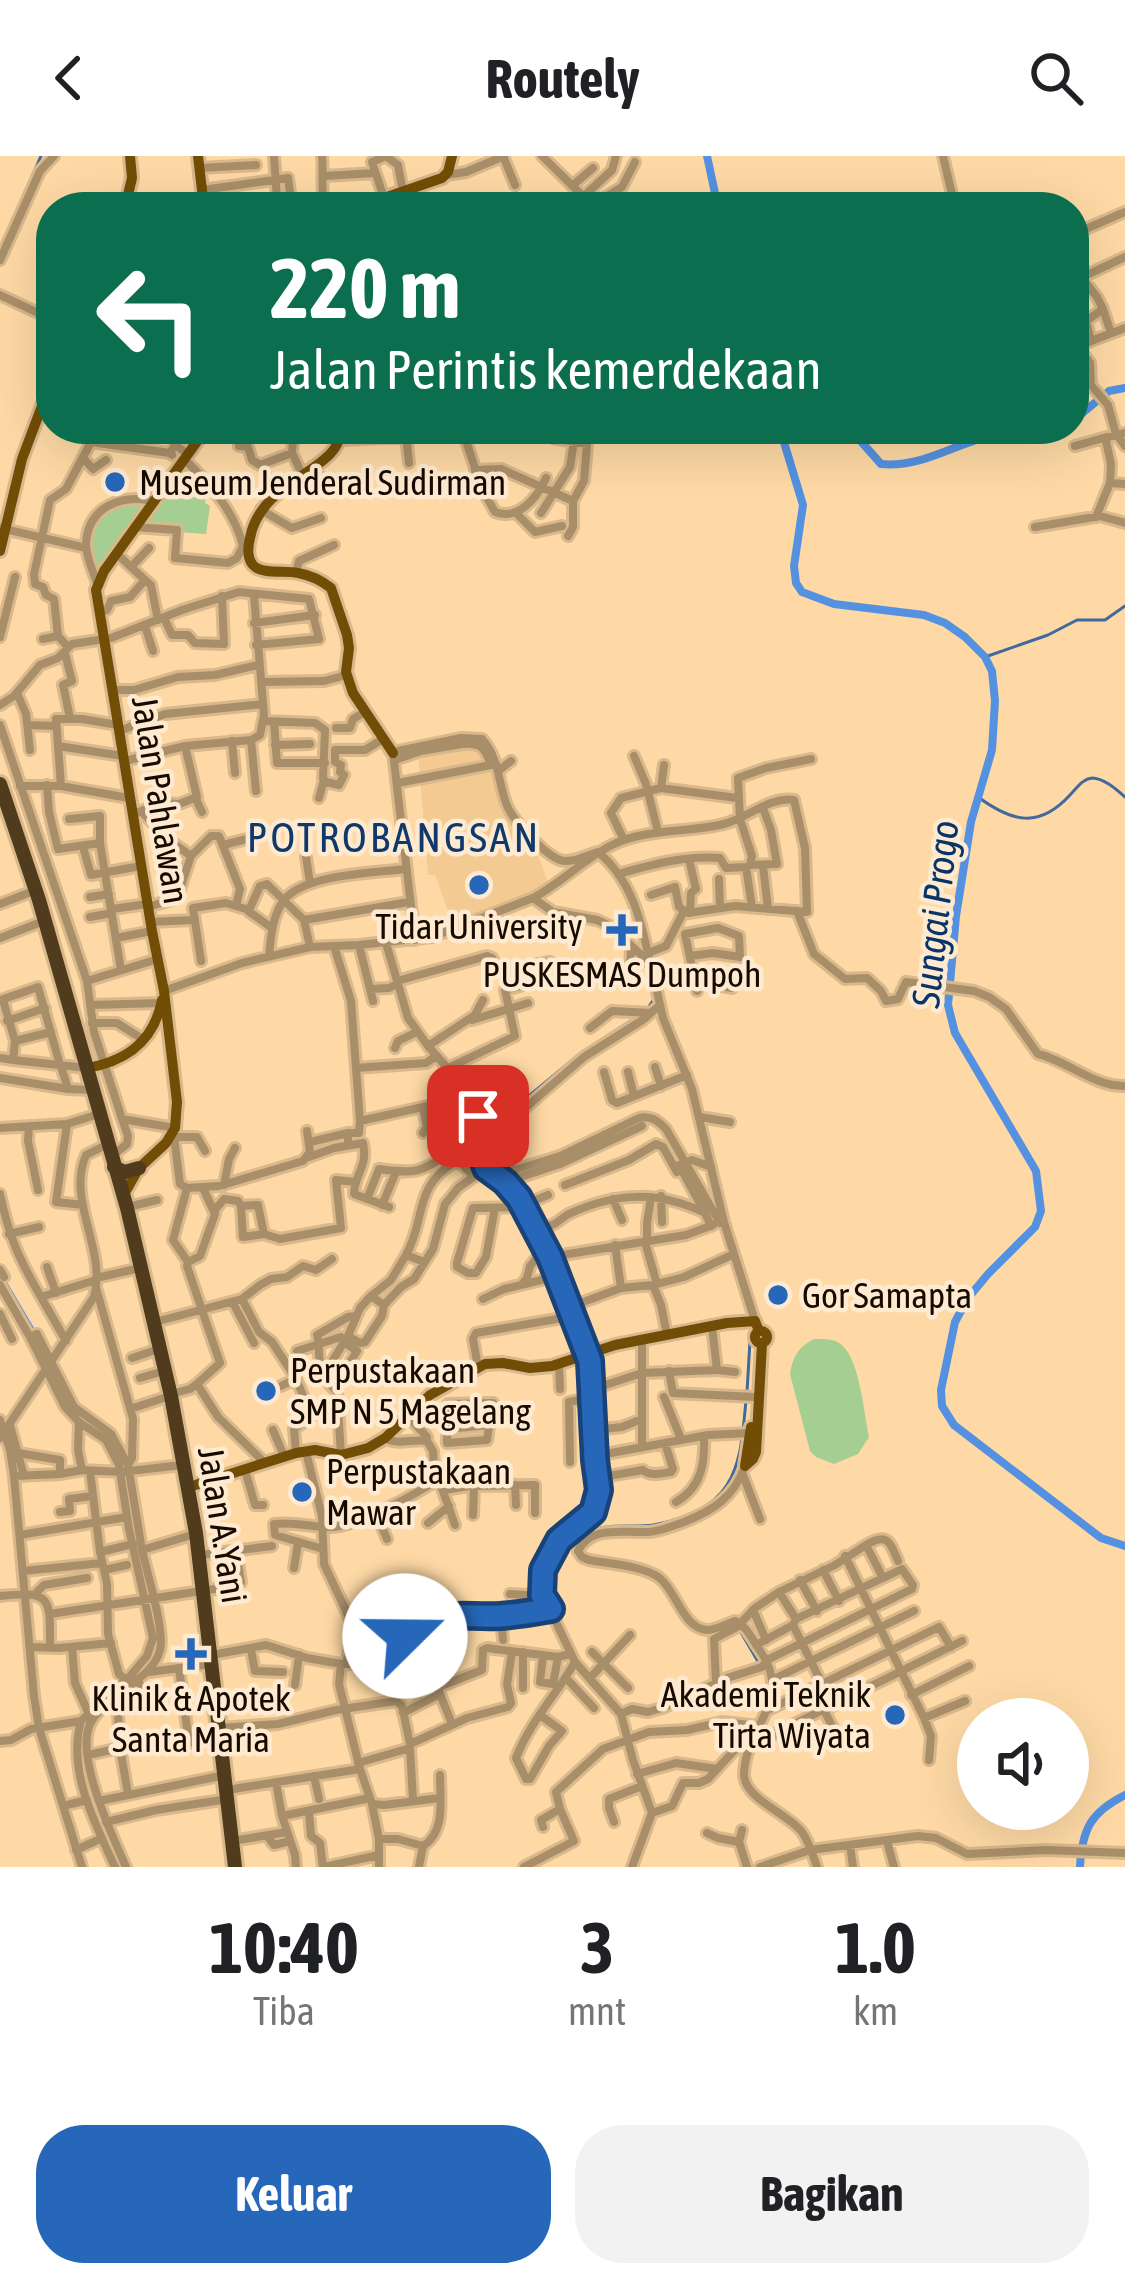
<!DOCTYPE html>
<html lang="id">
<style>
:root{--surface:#fff;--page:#f2f2f2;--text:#202124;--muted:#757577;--accent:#2767b9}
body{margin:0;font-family:"Asap Condensed",sans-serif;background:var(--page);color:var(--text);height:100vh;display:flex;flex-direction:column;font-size:45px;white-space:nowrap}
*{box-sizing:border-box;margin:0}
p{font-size:39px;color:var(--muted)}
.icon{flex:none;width:66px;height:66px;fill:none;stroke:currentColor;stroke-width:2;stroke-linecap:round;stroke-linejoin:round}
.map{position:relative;height:1711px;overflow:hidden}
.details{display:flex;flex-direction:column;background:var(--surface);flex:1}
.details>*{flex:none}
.guide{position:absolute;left:36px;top:36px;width:1053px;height:252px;border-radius:48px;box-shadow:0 12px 48px #0002;background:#0b6e4f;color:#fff;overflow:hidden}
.fabs{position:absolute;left:957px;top:1542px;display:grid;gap:24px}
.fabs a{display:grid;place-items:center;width:132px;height:132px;border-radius:50%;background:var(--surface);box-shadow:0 12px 48px #0002;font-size:60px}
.pin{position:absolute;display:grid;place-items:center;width:102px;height:102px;color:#fff;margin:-51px;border-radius:24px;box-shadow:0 6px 18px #0006}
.me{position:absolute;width:132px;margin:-66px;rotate:68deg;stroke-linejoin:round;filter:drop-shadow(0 0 9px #0008)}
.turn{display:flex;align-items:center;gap:42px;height:252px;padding:0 36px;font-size:54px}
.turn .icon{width:156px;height:156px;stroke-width:2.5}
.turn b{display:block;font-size:84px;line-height:102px}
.eta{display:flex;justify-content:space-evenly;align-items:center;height:204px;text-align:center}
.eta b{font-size:72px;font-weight:700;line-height:84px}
.action{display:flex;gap:24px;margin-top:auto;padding:24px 36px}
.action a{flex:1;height:138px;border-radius:48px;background:var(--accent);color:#fff;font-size:48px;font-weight:700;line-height:138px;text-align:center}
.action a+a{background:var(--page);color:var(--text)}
header{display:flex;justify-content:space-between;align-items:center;height:156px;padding:0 36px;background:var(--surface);font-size:54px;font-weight:700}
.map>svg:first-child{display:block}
</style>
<header><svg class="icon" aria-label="back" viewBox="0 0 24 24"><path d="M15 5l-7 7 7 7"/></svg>Routely<svg class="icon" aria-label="search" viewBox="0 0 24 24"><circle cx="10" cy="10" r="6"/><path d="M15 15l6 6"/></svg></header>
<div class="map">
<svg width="1125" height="1711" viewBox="0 0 1125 1711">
<rect width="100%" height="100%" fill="#fed9a5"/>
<path fill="#f2ca92" d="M481,586L487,590L509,660L518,675L534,689L550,731L454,771L435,719H428L418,596Z"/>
<path fill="#a5ce92" d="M186,307L207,330L205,347L210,350L206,378L137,373Z
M139,345L147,349L100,412C79,390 93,368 111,349Z
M814,1183C824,1183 834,1182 842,1189C860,1205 864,1258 869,1281L858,1298L834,1308L816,1301L810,1295L790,1218C793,1201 798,1191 814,1183Z"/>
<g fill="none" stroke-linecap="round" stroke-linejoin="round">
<path stroke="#42699d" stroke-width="3" d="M387,34L418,25
M0,93L41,0
M271,337L296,316
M253,360L257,350L264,343
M985,501L1048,479L1077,464H1105L1125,450
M978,641C1012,666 1039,673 1070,639C1077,632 1082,623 1092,622C1104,622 1117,634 1125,641
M507,952L518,949L581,897L646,855L654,843L653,833
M482,962L485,987
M747,1236L751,1168
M576,1391C588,1362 627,1373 653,1369C680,1364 712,1353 727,1329C742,1306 743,1273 746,1245
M623,1413L643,1418
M739,1473L767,1521
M760,1560L769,1535
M751,1640L767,1653
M780,1662L800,1679L804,1690"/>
<path stroke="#5491e0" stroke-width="8" d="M707,0L718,51
M1074,264L1109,235L1125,232
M780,273L803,349L794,410L796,427L802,436L834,448L924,459L945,467L965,481L985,501L992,515L995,545L992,594L971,666L956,760L948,849L955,877L1036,1015L1041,1055L1035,1071L988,1118L968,1142L955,1166L941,1234L942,1250L954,1269L1101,1382L1125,1390
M850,273L881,308C923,312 955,287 994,279C1016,274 1041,284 1061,273
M0,1122L36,1183
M132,1521L146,1510L157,1493
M1080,1711C1082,1673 1091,1656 1125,1639"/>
<g stroke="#d9b88b" stroke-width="14">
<path id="minor" d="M274,0L277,44
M322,0C324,18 320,34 325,51
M503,0L515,29
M542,0L594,51
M943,0L955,51
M387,1L398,9L403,36
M199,12L256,9
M446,19L466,16L504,0
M324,20L375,17
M572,30L593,12
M202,34L288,22L292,51
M583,41L612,14L616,0
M384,42L372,6L386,0
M181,48L203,47
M592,49L622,31L635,6
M295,51L323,44
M1074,78L1125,56
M0,104L40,15L54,0
M1082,122L1097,141L1103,153L1086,165L1091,185L1125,172
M1074,125L1125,101
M0,139L51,163
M1103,153L1111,177
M1091,185L1078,191L1090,207L1091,229L1108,249L1116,278L1125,290
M94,273L91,286L170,297
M168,273L175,289
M238,273L239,290L248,291L252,304L260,309L292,297L294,273
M462,273L482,333L495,356C518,365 537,342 546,322
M534,273L553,282L587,288L584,325L573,345V371L568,380
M1125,277L1108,281L1106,285L1111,308L1110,327L1125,328
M406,280L409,307
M341,284L426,280L485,273
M1075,290L1107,281
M292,297L302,318
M172,299L170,297L175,289L188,298
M83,302L93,313L106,304
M475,314L501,313L573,345
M298,322H323
M269,323L280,334
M261,354L292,372L321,362
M516,357L535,376L562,370
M541,357L570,311L574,285
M1096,361L1110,327
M135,371L177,374L175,402L228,407L237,402L243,390C235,356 209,327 184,303
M1035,371L1100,360L1125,367
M0,372L86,392
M131,411L149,392
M296,416L299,405L334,389
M145,424L151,429L158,464
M97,427C93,415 86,401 86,388C88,350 122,338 153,345
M99,456L107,454L111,445L130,441L145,424L117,398
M165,464L172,479H188L195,487L224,488L222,440
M254,467L315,459
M145,470L153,495
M0,481L15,421
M43,483L58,480
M68,491L58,480L54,443L46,439L43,431L35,428L34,418L50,344L66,333L91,286
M65,497L72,525L63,529L70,562
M261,526L324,525L347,519
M112,534H134L178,521L215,519L258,509
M17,537L26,558L30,594
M0,549L14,540L40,509L58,502L72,488L111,482L182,454L239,436L309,443L319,483L256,489
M264,565L315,567L325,574L323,622L326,626L339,629L344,619L340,616L341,609L335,606V594H365L383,583
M274,566L277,607H325
M0,569L87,825L94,876L122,963L175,972
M28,569L56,570
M336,572H350L353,563L365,556
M119,575L165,558L263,548
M251,584L256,635
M461,584L462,588C481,586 485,592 491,609
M232,585L235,617
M275,589L310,588
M58,590L123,600
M393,596L461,582L482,583C499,602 498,625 506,647C511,663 544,698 560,704C571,708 587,699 598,696C632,724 641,765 650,806
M393,597L415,784
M634,600L646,628L658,676
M395,604L421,595L462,588
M125,605L185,590L251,584L260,579L264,559L254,439
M498,615L511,605
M398,627L496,608
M47,629L49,656L58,693L100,687V660L69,663
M20,630H61L129,642
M61,630L56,563H82L118,569
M661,632L664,609
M195,641L202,656
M319,642L324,624
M141,655L169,684L191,700
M132,659L161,647L179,648L197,641L185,590
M624,684L611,657L621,642L661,632L737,642
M100,687L121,814
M223,689L255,681
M83,691L91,719L141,710
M306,701L310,727
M689,703L696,733L691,737L690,757
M750,709L752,700L740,663L738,622L766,612L811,603
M750,709L777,708L771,674L763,652
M763,710L768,753
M746,711L752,751
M618,718C651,709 685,699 720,702L726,712L746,711
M719,723L720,752
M90,741L109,738
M533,742C561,727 584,703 612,689C647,672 687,677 724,668C748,662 770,640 794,644L805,692L807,756L735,750L688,757L679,751L675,731L651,739
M0,748L36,734
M148,751L177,742L191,700L211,680H219L240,733L236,750L249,754L260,730L267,728L304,764L310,791
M112,753L147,748
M248,755L272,772
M797,755L814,798L845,823L867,822L881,835L886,845L898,843L906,826L974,835L989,841L1006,853L1038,898C1068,905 1094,931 1125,930
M90,761L112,757
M304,764L409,746
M150,766L193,764
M0,782L44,765
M116,782L152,775
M386,787L408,862L428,890L465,932L476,950L477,985L486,1012L514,1035L524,1050L550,1101L589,1198L599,1334C598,1339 597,1348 594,1353C588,1365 576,1371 566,1379C548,1392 539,1418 543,1439L575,1506L621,1558L633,1604L652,1657L632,1711
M359,789L373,845
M334,790L351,845L360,965L432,949L457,921
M648,797L666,790L684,755
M269,800C271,781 272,760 284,744C305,718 374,717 405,713
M690,800L713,797L740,801L739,780L718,772L685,778L697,835
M201,805L193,752L226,747L236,750
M90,824L158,803
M397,825L487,800L492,802L495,809L506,814L550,806
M695,825L732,832
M655,826L693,819
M626,827L630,824L631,791
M371,833L389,832L397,828
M164,835L242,807L310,791L359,789L432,781L533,742L553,756L597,764L610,770L651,808L663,862L692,933L724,1066L755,1165
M1,844L38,831L60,909
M3,844L15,885L13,904L87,912
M91,849L161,847
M472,864L528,847
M7,865L45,852
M92,867H117L144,884
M590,872L612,855L651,857
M15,885L51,876
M428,890L475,859L483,844
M395,892L398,885L417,876
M0,902L13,904
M61,910L68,933
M655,911L661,930
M356,912L426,907L436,900
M448,912L515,880L505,834L520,830L519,811
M604,916L612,944L617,947L687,919
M628,916L634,940
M0,922L68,933L91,934
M423,953L427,971L423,977
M509,958L494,962L485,970L493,1004L515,1014L560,1000L639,962C651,959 658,965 666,973L720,1067
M479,960L501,951L503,956L509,958L524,953L584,901L644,863L660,849
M700,961L730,966
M67,968L56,1046L83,1049
M29,970L28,985L38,1034
M0,972L67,968L99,958
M171,978L174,981L180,1028L187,1032L173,1084L188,1106
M174,981H197L205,995
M310,986L348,977
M348,989V977H359L360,965
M113,999L127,988L128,980L122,963
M309,1001L334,992L363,987C368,1012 355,1016 354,1038L389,1051
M682,1008L692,1004L711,1011
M679,1009L704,1055
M506,1026L560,1008L642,970
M224,1029L229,1003L235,992
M565,1029L629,1004L656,988L663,991L677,1016
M187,1032L219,1030L303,1005L310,996L307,975
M203,1032L215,1058L200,1100L188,1106L187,1110L220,1207L197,1228L218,1261L265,1307
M0,1038C9,1081 19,1103 41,1141L96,1124
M661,1040L662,1066
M367,1043L379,1013C415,1018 421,1017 450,996L482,1006
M613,1043L622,1064
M382,1049L396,1016
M128,1051L157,1044
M495,1052L486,1101L476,1117H468L457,1111V1107L473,1052L519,1051L548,1039
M215,1054L224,1043L238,1045L241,1050L243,1081L264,1078L258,1049L241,1050
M535,1073C542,1071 549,1071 554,1068C560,1065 565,1059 571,1057C618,1036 659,1035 705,1057L711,1070
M9,1078L39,1071
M264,1078L280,1083L341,1072L336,1024L356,1026
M647,1085V1067L651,1041
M645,1086L657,1128
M615,1089L621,1132
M550,1101L686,1079L713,1069
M424,1106L406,1099C426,1064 413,1032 454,1006L462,1008L473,1020
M47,1111L56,1137
M0,1114L4,1121
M96,1122L140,1112
M522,1128L527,1122L530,1110L545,1092
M0,1129L30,1181L65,1251L79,1266L106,1284L119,1309L129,1373L153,1482L147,1500L130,1520
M653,1129L661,1149L667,1179
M97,1135L133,1263L132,1302L128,1309L142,1394L195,1378
M371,1140L391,1124L406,1099
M41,1141L66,1185
M242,1143L259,1176L272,1186L296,1223
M483,1143L504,1133L558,1120
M233,1147L254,1187
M384,1149L371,1140L360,1152L348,1180L360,1187L365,1186L382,1160L384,1149L401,1131L414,1123L433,1093L445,1048L458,1032L486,1012
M570,1151L621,1132L653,1129L684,1121L734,1098
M0,1158L12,1183
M155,1166L242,1143L260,1129L271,1123L287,1121L303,1110L316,1114L332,1103
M30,1181L37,1178L74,1251L111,1278L128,1309
M642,1185V1290
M297,1195L319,1188L317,1179L348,1161L355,1160
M132,1202L159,1193
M559,1209L560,1233
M478,1211L473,1183L476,1177L574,1160
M718,1214L735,1216
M669,1215L673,1237L755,1241
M140,1222L164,1215
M281,1230L296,1223L312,1260L294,1273L296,1297
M593,1233L642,1217L717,1214L712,1170
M171,1238L190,1233L197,1228
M664,1241L681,1283
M423,1247L446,1270
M493,1247L495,1250L490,1263L487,1284L447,1287L448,1248Z
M130,1253L170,1240
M408,1260L427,1281V1285
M0,1264L10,1294L14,1320L34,1540L39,1572L82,1711
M79,1266L78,1294L82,1314L121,1316L182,1309
M10,1269L24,1320
M447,1273L489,1269
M273,1274L284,1300
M594,1274L622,1271L642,1263
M0,1282L94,1141C107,1093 66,1045 86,999L108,988
M385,1282C397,1290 413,1282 427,1285L433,1295L434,1310L455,1369
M306,1296L322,1360L324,1408L354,1472L346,1508
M18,1297L60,1304V1318
M341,1299L337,1235C322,1224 318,1207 319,1188L341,1181L344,1186L357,1195L344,1216L334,1215L330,1209L344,1186
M595,1300L708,1279L750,1277
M570,1306L569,1246L593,1241
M745,1310C734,1341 714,1354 684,1366C672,1370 660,1376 647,1376C623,1377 591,1369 578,1395L582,1401L589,1404C610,1408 636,1409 655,1419C676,1430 681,1472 707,1474C716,1474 727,1468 735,1465C747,1470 751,1482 759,1493C795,1544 747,1567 744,1617C743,1643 788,1657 802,1676C809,1686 813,1700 817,1711
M245,1314L255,1349H263
M90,1315L100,1396L107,1428L108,1478L119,1518L125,1523
M743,1319L760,1363
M14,1320L60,1318L82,1314
M597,1322L643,1314C650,1321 662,1317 671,1316L673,1313L665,1287
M515,1329L516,1349
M444,1334L469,1330L535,1329V1357
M676,1346C702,1331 705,1307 704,1280
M375,1355L387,1383
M60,1356L70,1355L69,1343L93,1340
M473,1359L474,1330
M428,1367L449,1350
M20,1379L127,1361
M866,1389C888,1376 890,1386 898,1405
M323,1393L275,1379L274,1368C296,1365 312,1372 332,1371C358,1370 416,1338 439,1323
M236,1394L241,1426
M100,1396L133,1388
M201,1399L272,1390
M845,1400L924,1562L965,1545
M294,1412L298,1387
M104,1414L127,1409
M823,1414L839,1445
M23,1415L102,1407
M800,1424L817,1455
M779,1436L796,1463L793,1469L833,1550
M35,1438L44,1429L87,1422
M510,1438L526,1439L527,1457
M0,1440C53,1434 50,1443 50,1491
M753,1454L766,1484
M50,1458L228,1431
M501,1460L503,1484
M756,1489L793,1469
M30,1491L59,1492L111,1487
M72,1491L75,1527L88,1556
M251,1494L255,1515L283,1516
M523,1496V1532
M592,1496L628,1532
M212,1499L266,1489L307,1502L341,1508H357L386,1497L421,1467L441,1459L501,1460L551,1453
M543,1500L540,1526L553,1528L558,1501L570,1498
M341,1508L339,1528L360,1613L372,1648L379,1683V1711
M179,1512L189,1587
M149,1516L211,1508
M566,1522L594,1552
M590,1522L630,1479
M774,1523L914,1455
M716,1527L714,1483L737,1471L755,1452L779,1436L835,1409L866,1389L883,1422
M295,1529L299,1499
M439,1531L482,1514L483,1494L487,1492L558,1501
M440,1538L452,1568
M911,1539L969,1510
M117,1541L120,1592L128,1638
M768,1554L939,1471L951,1491
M824,1554L833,1572L848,1589
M403,1557L440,1538L423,1496L416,1495L405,1480
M621,1558L632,1553L648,1556L665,1551L727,1522L762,1511L767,1504L912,1433L913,1429L902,1413L796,1463
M540,1559L562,1575L549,1590L530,1623H526L516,1602C530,1566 556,1539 575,1506
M924,1562L931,1580L929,1604
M81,1565C67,1615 95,1667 115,1711
M219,1572L278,1568L336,1554L396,1545L402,1550L410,1588
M0,1585L11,1584L31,1573L81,1565L130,1520L138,1524L149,1547
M410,1592L413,1644
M88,1599L120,1592L221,1584
M358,1607L410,1592V1588L467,1562L508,1551L511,1547L507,1528L512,1496
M637,1618L676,1607L717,1613
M314,1620L319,1643
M276,1626L282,1660L370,1642
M227,1634L360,1613
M99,1645L225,1619
M372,1648L384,1649L440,1642
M63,1650L87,1644
M309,1656L311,1680L320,1687L323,1711
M652,1657L672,1650L683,1627H699L708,1623L741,1587L752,1589L962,1485
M282,1660L295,1699L296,1711
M106,1666L156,1654L228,1643
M614,1666L609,1652V1643L642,1630
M543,1671L541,1664L560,1653
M742,1674L739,1686L747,1711
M707,1677L718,1682L739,1686
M268,1681L274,1689L290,1685
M379,1683H398L423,1690
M232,1685L287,1676
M887,1685L894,1711
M850,1689L853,1711
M76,1694L102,1682
M126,1711C112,1679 75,1601 90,1568C96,1555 112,1544 123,1535C137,1524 155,1513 160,1494C165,1474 147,1417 142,1394
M324,1711L379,1699
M419,1711L423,1690C446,1676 440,1642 440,1619
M524,1711L574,1685L560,1653L556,1636L603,1593L649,1576L687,1574L722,1566L759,1570
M760,1711L810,1694L918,1680L936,1682L967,1698L1046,1694L1125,1697"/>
</g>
<g stroke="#d9b88b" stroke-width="16">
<path id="major" d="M198,0L204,51
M125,51L132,22L130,0
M376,51L384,42L442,22L448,16L452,0
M340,273C344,314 261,322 250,382C248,390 247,402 253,409C262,419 285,414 298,417C310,419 322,425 331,432L347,479L349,492L346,516L353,537L393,597
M0,395L22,303L51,226
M87,912C127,905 154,885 162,844
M123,1040L139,1012L166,987L175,972L177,946L164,835L152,775L96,434L104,415L206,273
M755 1181a6 6 0 1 1 12 0a6 6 0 1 1-12 0Z
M745,1310L753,1303L756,1296L762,1188
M745,1310L751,1271
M189,1331L296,1297L315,1294L341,1299L368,1292L385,1282L430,1239L485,1208L503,1207L530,1212L552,1210L615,1189L727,1167L755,1165L759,1175"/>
</g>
<g stroke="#d9b88b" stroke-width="20">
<path id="highway" d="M0,628L39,744L127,1052L171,1240L196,1377L235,1711
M114,1011L125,1016L139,1012"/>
</g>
<use href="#minor" stroke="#a98f69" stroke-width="8"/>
<use href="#major" stroke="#724d05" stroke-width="10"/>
<use href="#highway" stroke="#503c1d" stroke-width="14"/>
</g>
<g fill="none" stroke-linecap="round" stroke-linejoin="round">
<g stroke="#194378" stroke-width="30">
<path id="route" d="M405,1480C440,1451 459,1462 500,1460C517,1459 534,1456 551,1453L542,1439L543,1414L559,1384L593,1356L599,1334L595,1304L590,1205L550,1101L519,1042L505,1026L486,1012L477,985L478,960"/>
</g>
<use href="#route" stroke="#2767b9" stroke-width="21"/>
</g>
<g fill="#2767b9" stroke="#fdead0" stroke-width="4.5">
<circle cx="115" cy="326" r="12"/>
<circle cx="479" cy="729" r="12"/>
<path d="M616 756h12v12h12v12h-12v12h-12v-12h-12v-12h12z"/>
<circle cx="778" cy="1139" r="12"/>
<circle cx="266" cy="1235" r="12"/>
<circle cx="302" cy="1336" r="12"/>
<path d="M185 1480h12v12h12v12h-12v12h-12v-12h-12v-12h12z"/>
<circle cx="895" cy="1559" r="12"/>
</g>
<g text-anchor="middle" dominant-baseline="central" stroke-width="9" stroke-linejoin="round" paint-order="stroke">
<g font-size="36" fill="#170b00" stroke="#fdead0" text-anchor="start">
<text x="139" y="326">Museum Jenderal Sudirman</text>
<text x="479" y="770" text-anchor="middle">Tidar University</text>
<text x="622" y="818" text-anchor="middle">PUSKESMAS Dumpoh</text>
<text x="802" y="1139">Gor Samapta</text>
<text x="290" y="1214">Perpustakaan<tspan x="290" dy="41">SMP N 5 Magelang</tspan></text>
<text x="326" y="1315">Perpustakaan<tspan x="326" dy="41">Mawar</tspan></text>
<text x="871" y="1538" text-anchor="end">Akademi Teknik<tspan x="871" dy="41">Tirta Wiyata</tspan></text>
<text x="191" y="1542" text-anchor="middle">Klinik &amp; Apotek<tspan x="191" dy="41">Santa Maria</tspan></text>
</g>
<g font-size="36" fill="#170b00" stroke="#fdead0">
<text transform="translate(161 644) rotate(81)">Jalan Pahlawan</text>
<text transform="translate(223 1369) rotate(81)">Jalan A.Yani</text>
</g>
<g font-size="39" font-style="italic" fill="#0a3467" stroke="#fdead0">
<text transform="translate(935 758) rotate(-84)">Sungai Progo</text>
</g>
<g font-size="42" letter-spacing="3" fill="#0f386b" stroke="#fdead0">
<text x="394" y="681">POTROBANGSAN</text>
</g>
</g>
</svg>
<div class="fabs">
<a><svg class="icon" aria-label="sound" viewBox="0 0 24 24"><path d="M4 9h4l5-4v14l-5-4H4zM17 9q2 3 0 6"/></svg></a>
</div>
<div class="pin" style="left:478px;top:960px;background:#d93025"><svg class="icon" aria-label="arrive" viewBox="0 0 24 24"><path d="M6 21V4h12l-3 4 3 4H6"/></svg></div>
<svg class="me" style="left:405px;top:1480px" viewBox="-20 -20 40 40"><circle r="19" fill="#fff"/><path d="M0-13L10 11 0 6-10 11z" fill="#2767b9"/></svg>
<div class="guide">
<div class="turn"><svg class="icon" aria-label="left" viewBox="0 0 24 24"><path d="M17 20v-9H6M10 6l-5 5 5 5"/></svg><div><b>220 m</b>Jalan Perintis kemerdekaan</div></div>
</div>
</div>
<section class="details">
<div class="eta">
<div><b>10:40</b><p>Tiba</p></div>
<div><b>3</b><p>mnt</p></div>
<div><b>1.0</b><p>km</p></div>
</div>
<div class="action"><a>Keluar</a><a>Bagikan</a></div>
</section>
